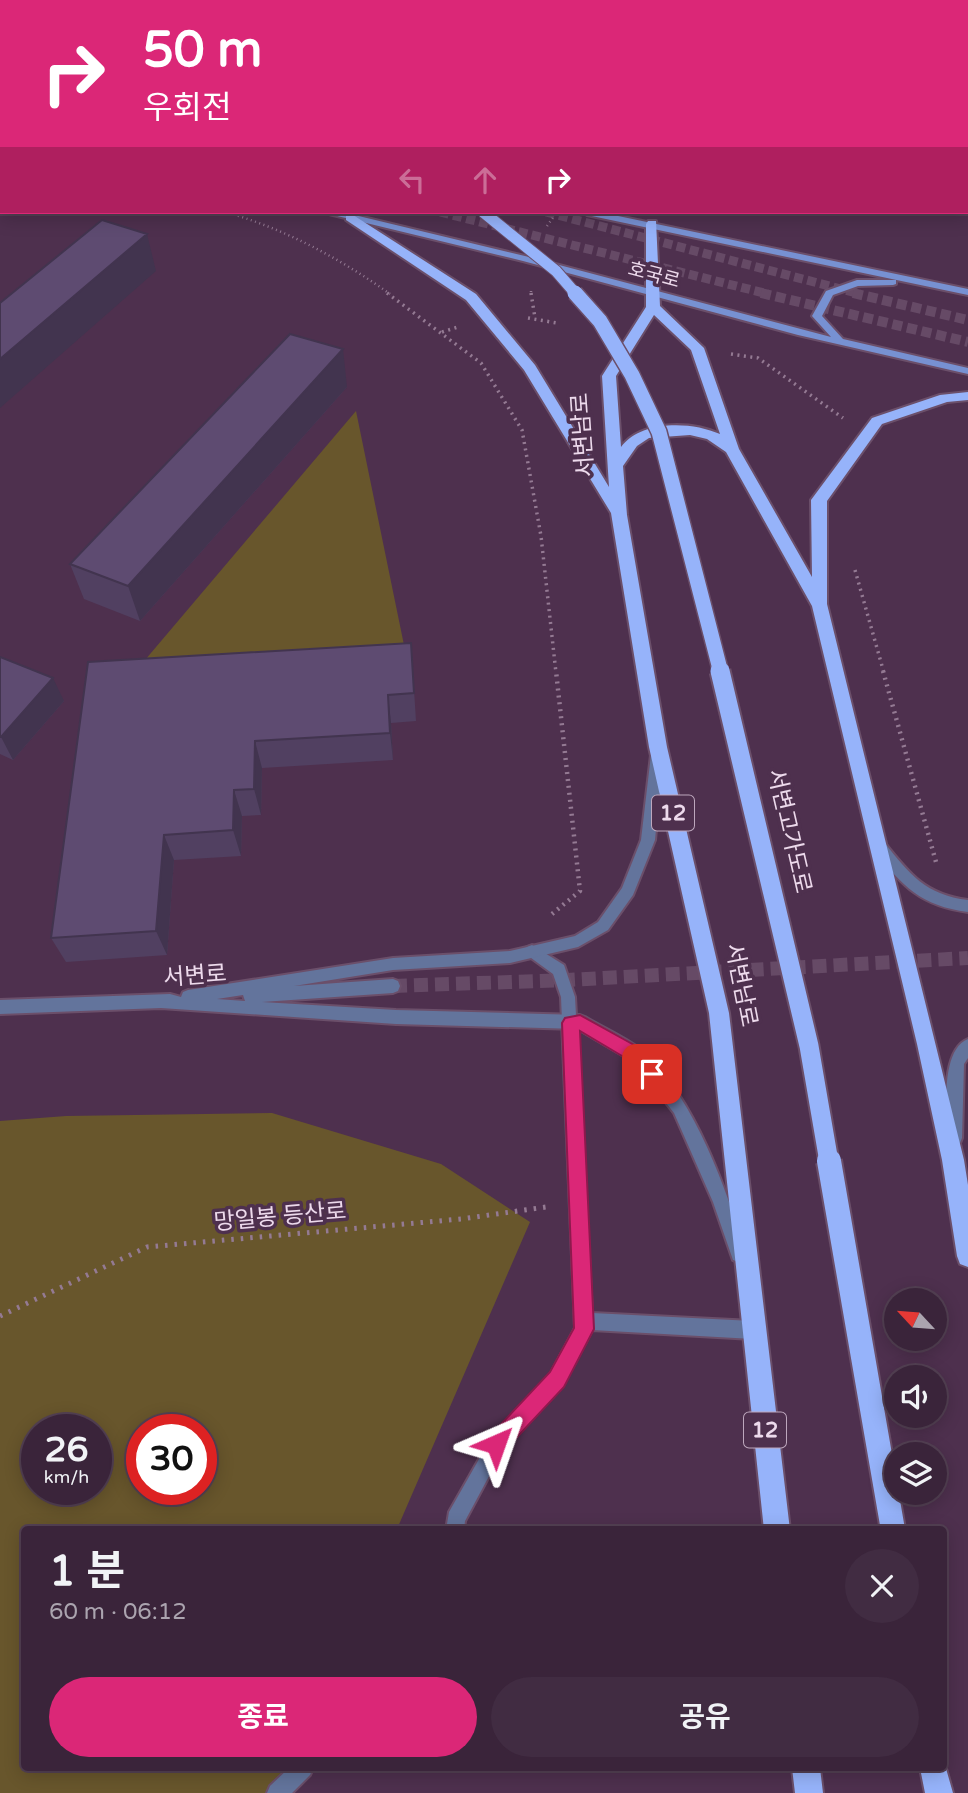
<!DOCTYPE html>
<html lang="ko">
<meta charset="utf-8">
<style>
:root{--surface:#3a243a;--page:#412c42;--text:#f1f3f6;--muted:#aba4af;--line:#544154;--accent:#db2777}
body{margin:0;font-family:"Varela Round","Noto Sans KR",sans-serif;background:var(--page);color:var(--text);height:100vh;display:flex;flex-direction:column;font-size:26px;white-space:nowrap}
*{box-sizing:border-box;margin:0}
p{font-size:23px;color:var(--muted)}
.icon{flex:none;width:38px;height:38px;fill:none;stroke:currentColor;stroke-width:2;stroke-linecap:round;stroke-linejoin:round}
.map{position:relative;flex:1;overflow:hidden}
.details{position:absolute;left:21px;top:1526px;width:926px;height:245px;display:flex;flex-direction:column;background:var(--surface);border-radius:7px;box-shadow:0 4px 18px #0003,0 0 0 2px var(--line)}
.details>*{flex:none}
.guide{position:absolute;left:0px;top:0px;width:970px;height:214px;box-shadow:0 4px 18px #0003,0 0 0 2px var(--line);background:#db2777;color:#fff;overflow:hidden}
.needle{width:46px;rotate:296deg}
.fabs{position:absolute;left:884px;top:1288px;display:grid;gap:14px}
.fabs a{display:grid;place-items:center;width:63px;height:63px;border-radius:50%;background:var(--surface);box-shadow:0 4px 18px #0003,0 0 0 2px var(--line);font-size:35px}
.speed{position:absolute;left:21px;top:1414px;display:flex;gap:14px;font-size:35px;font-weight:700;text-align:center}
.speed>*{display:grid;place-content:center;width:91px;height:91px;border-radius:50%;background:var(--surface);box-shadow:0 4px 18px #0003,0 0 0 2px var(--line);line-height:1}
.speed small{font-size:18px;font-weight:400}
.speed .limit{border:10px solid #d22;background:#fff;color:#111}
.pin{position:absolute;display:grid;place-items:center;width:60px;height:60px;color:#fff;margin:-30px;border-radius:14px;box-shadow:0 4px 10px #0006}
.me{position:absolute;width:77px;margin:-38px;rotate:43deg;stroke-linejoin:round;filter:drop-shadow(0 0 5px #0008)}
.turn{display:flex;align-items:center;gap:24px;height:147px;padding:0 28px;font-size:32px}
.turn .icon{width:91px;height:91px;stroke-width:2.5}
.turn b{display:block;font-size:49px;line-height:60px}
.lanes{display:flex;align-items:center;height:66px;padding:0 28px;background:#0003;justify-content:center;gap:35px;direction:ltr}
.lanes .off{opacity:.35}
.round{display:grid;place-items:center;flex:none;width:74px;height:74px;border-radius:37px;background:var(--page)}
.overview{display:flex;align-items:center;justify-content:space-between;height:119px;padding:0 28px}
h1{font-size:42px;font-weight:700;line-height:52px}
.cta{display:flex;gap:14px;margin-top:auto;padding:14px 28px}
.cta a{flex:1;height:80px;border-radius:42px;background:var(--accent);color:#fff;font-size:28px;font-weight:700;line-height:80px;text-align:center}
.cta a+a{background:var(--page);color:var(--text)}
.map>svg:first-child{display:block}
</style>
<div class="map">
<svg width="968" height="1793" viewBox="0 0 968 1793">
<rect width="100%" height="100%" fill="#4e304e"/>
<path fill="#68562c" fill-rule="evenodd" d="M356,411L404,645L145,660Z
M272,1113L441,1164L530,1222L397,1529L24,1530V1768H286L274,1793H0V1121L66,1116ZM37,1430H96V1489H37ZM142,1430H201V1489H142Z"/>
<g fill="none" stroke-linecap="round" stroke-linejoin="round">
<path fill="#34663a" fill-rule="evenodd" d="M277,0H329L331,2H279Z"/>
<path stroke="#664a66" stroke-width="14" stroke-dasharray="14 7" stroke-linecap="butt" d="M393,986L567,980L968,958"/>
<path stroke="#664a66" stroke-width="9" stroke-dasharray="9 4.5" stroke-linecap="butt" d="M440,212L768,294
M546,212L860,294"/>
<path stroke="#664a66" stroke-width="10" stroke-dasharray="10 5" stroke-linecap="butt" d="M761,293L968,342
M853,293L968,320"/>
<g stroke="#6b4f6a" stroke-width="4">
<path id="minor" d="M941,0L958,2H943Z
M879,840L884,842C909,874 926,895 968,900V912C921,906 902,886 874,850L872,846L874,842Z
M532,945L564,965L575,997L592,1313L753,1321L759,1324L762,1330L759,1336L753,1339L592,1330L563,1385L503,1450L465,1521L464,1530H446L449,1512L491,1438L551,1373L575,1328L561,997L553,974L527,955L525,951L527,947Z
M968,1039V1058L964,1064L962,1138L960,1143L954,1146L948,1143L946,1138C947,1112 940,1050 968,1039Z
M289,1768H313L310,1775L292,1793H267L270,1786Z"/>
</g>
<g stroke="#6b4f6a" stroke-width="4">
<path id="tertiary" d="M657,750L663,755L655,840L633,895L608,930L578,947L510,963L393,970L294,986L393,979L398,981L400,986L398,991L393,993L262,1002L396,1010L580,1015L585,1017C603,1028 631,1040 645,1053C697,1103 725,1188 747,1254L745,1260L739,1262L733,1260L713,1202L674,1113L634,1062L578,1029L396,1024L161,1008L0,1014V1000L170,994L181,997L183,992L188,990L393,958L510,951L575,936L598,922L622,888L641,840L651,755ZM243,995L245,1001L217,999Z"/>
</g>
<g stroke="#6b4f6a" stroke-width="4">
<path id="secondary" d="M782,0H790L781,2Z
M0,32H2V37H0Z
M0,66H2V71H0Z
M0,95H2V99H0Z
M0,118H2V123H0Z
M328,212H342L529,257L831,337L812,316L826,291L857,280H896V284L893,285L858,286L833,295L822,316L843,339L968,368V374L798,335L523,261L329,214Z
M583,212H599L968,289V295L587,215Z"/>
</g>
<g stroke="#6b4f6a" stroke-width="4">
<path id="trunk" d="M0,49H2V56H0Z
M350,213L476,294L535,365L609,487L602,376L646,307V224L648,221H656L660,306L704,348L739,449L812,577L811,500L872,418L940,395L968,392V400L947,402L882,424L827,501V604L964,1160L968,1185V1267L960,1264L957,1256L942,1160L917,1044L812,606L726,452L707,439L690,435L649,438L637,446L623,466L627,515L667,747L729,1013L790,1530H764L709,1013L649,747L611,513L524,370L466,300L346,220V214ZM654,315L691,350L720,434C691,421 641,420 621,447L616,376Z
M943,1758L953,1793H925L920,1768H943Z
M792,1768H820L823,1793H795Z"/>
</g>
<path stroke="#947a93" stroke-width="2.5" stroke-dasharray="1 3.5" stroke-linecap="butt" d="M225,212C283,228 341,259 390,294
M547,226L557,212
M531,291V294"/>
<path stroke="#947a93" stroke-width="3.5" stroke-dasharray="2 4.5" stroke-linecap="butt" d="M387,293L481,363L522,430L541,536L556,673
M531,293L535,318
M528,318L557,323
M442,332L458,327
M731,354L758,358L843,418
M855,570L884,673"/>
<path stroke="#947a93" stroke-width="4.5" stroke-dasharray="2 5" stroke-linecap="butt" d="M883,671L936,862
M552,914L580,891L556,671"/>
<path stroke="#947a93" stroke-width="5" stroke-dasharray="2.5 7" stroke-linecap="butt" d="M0,1316L147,1247L461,1219L546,1207"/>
<use href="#minor" fill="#63749c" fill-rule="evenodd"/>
<use href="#tertiary" fill="#63749c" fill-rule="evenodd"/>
<use href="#secondary" fill="#7791d2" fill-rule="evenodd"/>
<use href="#trunk" fill="#96b3fa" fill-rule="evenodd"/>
<g stroke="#6b4f6a" stroke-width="13" stroke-linecap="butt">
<path id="trunk-bridge-far3" d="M483,212L556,271L576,294"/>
</g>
<g stroke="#6b4f6a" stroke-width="18" stroke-linecap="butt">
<path id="trunk-bridge-far2" d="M575,293L600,321L632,375L659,432L721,673"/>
</g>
<g stroke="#6b4f6a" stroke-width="23" stroke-linecap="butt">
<path id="trunk-bridge-far1" d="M720,671L809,1046L829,1162"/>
</g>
<g stroke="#6b4f6a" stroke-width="28" stroke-linecap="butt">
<path id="trunk-bridge" d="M829,1161L893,1530"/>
</g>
<use href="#trunk-bridge-far3" stroke="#96b3fa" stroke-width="11"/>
<use href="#trunk-bridge-far2" stroke="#96b3fa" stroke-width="15"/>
<use href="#trunk-bridge-far1" stroke="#96b3fa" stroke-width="19"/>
<use href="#trunk-bridge" stroke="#96b3fa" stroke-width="24"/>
</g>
<path fill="#514061" d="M347,387L140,621L84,599L70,564Z
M411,643L416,721L391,723L393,760L262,768L261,815L242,816L241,856L174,860L167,955L66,962L51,938L88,662Z
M0,657L64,701L13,760L0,754Z"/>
<path fill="#42344f" d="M147,234L156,271L0,408V359Z
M343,349L347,387L140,621L128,586Z
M53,678L64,701L13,760L1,737Z
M388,695L391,723L393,760L390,733Z
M255,741L262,768L261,815L254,789Z
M234,790L242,816L241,856L233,830Z
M164,835L174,860L167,955L156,931Z"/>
<path fill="#5e4b71" stroke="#42344f" stroke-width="2" d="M102,220L147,234L0,359V303Z
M290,334L343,349L128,586L70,564Z
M411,643L414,693L388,695L390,733L255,741L254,789L234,790L233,830L164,835L156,931L51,938L88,662Z
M0,657L53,678L1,737H0Z"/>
<path fill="#db2777" stroke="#8e194d" stroke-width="2" d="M580,1015L645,1051L661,1074L659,1080L652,1082L646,1080L632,1062L580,1031L594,1329L564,1387L504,1451L496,1454L489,1451L486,1444L489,1437L550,1372L574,1328L562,1023L565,1018Z"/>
<g text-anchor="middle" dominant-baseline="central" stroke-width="7" stroke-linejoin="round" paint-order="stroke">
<g font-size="19" fill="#eddaec" stroke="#4e304e">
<text transform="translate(654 275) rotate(15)">호국로</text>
</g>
<g fill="#4e304e" stroke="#bda7bd" stroke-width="2">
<rect x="652" y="795.5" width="42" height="35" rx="5"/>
<rect x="744" y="1412.5" width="42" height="35" rx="5"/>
</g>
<g font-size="21" font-weight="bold" fill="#eddaec">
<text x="673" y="813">12</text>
<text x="765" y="1430">12</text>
</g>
<g font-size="23" fill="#eddaec" stroke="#4e304e">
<text transform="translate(583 435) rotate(-94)">서변남로</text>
<text transform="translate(789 831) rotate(77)">서변고가도로</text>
<text transform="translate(195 976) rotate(-4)">서변로</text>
<text transform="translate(741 985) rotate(79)">서변남로</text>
<text transform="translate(280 1217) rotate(-5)">망일봉 등산로</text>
</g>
</g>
</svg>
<div class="fabs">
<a><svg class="needle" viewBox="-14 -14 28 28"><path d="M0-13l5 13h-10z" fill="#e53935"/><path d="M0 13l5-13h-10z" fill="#aba4af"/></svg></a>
<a><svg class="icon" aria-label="sound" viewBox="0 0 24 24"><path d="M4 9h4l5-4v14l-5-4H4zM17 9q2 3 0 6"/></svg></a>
<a><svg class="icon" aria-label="layers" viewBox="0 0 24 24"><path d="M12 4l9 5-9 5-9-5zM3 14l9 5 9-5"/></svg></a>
</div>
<div class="speed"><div>26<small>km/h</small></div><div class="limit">30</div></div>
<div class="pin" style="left:652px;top:1074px;background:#d93025"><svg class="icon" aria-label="arrive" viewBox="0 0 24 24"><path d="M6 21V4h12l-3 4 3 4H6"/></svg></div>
<svg class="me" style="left:496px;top:1444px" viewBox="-20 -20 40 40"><path d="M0-17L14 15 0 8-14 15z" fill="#db2777" stroke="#fff" stroke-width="4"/></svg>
<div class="guide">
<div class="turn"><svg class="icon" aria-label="right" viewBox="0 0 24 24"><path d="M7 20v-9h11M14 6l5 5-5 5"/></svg><div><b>50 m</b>우회전</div></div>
<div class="lanes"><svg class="icon off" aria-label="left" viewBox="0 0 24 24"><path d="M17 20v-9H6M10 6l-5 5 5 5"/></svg><svg class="icon off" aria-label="ahead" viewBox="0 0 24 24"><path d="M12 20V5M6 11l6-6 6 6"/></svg><svg class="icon" aria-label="right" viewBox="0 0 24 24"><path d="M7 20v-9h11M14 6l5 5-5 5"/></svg></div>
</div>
<section class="details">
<div class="overview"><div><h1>1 분</h1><p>60 m · 06:12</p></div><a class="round"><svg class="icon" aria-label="close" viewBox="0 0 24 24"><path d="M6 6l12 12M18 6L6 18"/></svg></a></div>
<div class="cta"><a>종료</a><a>공유</a></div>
</section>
</div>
